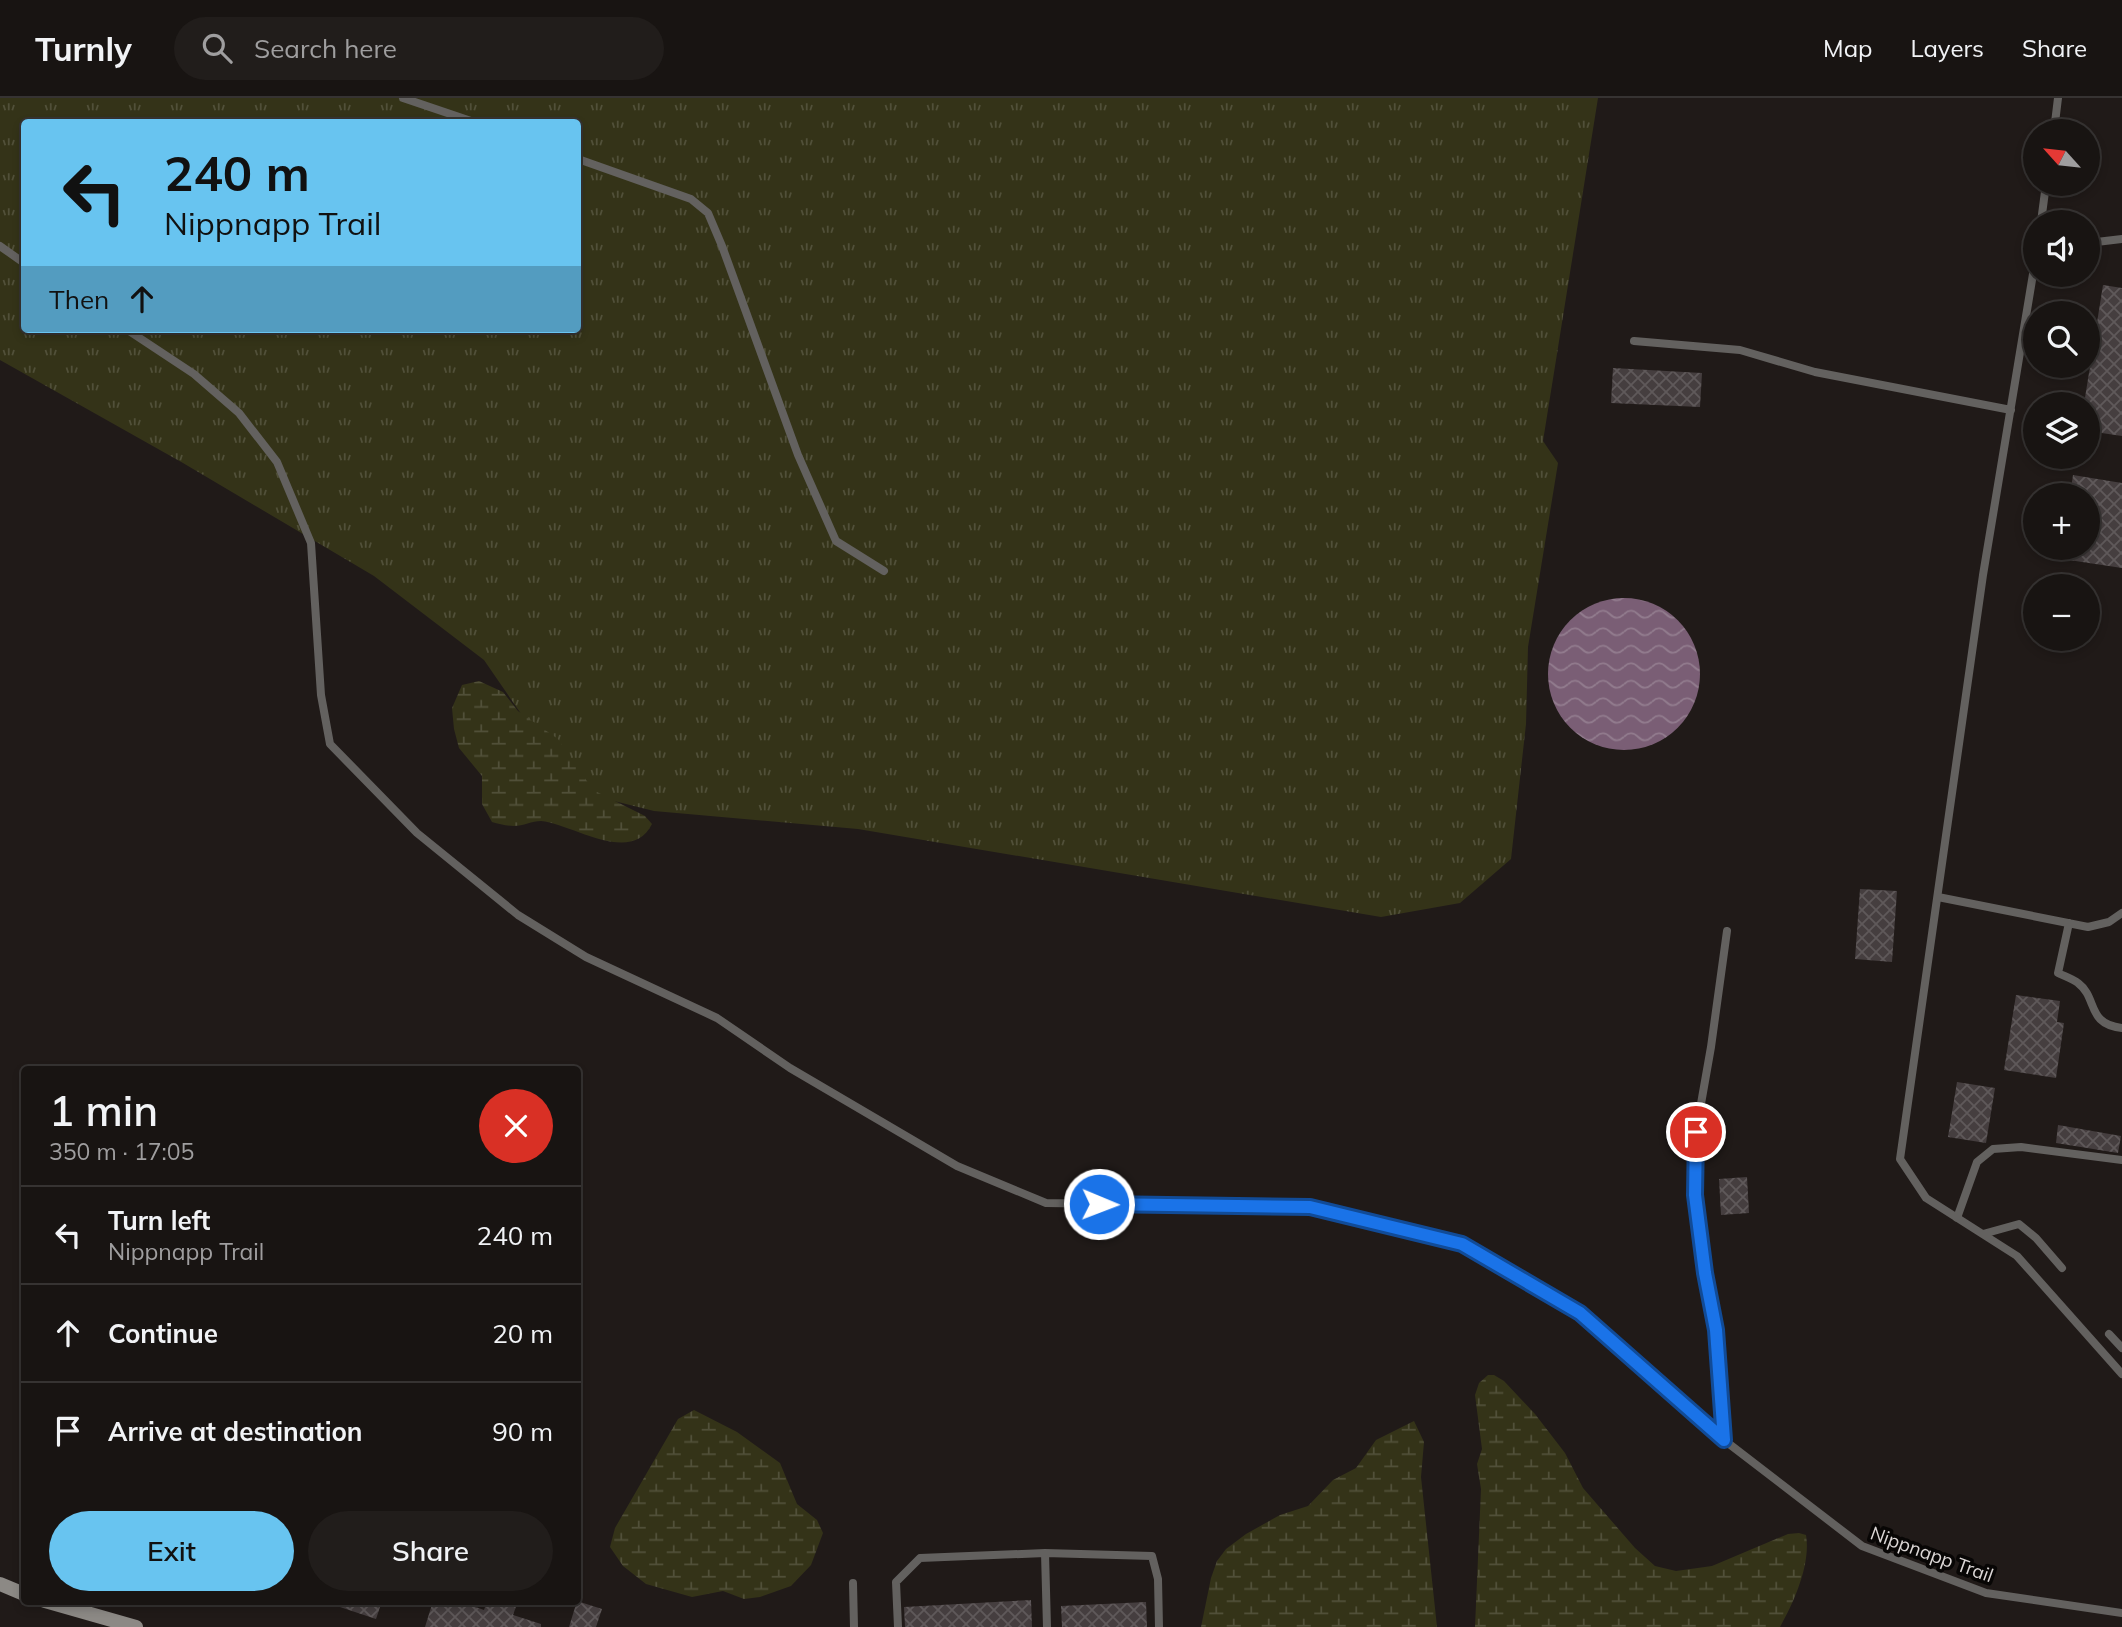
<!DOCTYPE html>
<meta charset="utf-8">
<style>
:root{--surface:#181412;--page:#211d1b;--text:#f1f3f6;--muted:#9f9e9f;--line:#363332;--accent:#68c4f0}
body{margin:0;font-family:Mulish,sans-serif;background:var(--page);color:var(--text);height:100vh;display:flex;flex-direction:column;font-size:26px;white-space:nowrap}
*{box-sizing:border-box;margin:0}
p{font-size:23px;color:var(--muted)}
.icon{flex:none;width:38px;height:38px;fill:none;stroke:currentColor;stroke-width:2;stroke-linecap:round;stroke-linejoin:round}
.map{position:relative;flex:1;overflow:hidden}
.drawer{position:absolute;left:21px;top:968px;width:560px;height:539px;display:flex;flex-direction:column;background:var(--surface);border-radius:7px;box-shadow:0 4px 10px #0003,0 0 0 2px var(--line)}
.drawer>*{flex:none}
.banner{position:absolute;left:21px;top:21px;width:560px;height:214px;border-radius:7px;box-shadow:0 4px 10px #0003,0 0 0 2px var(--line);background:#68c4f0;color:#111;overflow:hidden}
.needle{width:46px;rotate:297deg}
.tools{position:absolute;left:2023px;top:21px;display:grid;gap:14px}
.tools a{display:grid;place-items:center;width:77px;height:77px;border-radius:50%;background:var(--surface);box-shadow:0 4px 10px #0003,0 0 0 2px var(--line);font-size:35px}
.pin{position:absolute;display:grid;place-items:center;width:60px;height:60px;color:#fff;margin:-30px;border:4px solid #fff;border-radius:50%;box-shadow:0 2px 7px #0007}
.me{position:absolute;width:77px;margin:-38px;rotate:91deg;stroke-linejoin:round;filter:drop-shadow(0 0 5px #0008)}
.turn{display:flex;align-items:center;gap:24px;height:147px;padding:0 28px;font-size:32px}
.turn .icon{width:91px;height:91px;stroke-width:2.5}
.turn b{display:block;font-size:49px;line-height:60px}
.then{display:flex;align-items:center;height:66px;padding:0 28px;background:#0003;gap:14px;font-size:26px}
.round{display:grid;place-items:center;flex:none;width:74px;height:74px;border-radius:37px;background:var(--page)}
.overview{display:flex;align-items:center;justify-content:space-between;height:119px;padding:0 28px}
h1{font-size:42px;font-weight:600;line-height:52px}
.cta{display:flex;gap:14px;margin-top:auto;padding:14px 28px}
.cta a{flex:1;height:80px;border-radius:42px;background:var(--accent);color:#111;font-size:28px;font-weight:600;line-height:80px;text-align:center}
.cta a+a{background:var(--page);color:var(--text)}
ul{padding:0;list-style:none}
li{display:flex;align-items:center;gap:21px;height:98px;padding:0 28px;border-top:2px solid var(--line)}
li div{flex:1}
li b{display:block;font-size:26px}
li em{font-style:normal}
header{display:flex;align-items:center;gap:42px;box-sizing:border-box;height:98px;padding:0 35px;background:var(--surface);border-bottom:2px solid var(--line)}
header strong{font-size:33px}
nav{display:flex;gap:38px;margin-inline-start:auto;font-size:24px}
.search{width:490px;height:63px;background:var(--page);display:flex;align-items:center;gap:18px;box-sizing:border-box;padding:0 24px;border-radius:38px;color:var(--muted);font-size:26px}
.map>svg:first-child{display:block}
</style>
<header>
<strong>Turnly</strong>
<div class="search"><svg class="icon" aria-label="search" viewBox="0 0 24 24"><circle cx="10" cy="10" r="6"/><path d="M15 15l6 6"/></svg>Search here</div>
<nav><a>Map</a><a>Layers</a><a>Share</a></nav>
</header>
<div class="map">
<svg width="2122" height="1529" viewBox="0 0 2122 1529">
<defs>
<pattern id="grass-tufts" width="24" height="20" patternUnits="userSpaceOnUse" patternTransform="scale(1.75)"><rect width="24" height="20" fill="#343318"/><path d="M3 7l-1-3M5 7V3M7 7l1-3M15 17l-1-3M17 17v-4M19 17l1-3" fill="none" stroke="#515039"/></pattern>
<pattern id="wetland-marsh" width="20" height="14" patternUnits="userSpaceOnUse" patternTransform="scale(1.75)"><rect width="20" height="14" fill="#343318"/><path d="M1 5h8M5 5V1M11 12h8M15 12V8" fill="none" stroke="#515039"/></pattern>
<pattern id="water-waves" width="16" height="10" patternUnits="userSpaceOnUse" patternTransform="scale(1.75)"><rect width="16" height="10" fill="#7a5e75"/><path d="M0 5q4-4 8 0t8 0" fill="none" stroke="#927c8e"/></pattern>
<pattern id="building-cross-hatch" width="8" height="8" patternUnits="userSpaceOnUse" patternTransform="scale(1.75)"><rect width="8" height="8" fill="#453e3f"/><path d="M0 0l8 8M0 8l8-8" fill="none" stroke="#5f595a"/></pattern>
</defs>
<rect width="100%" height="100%" fill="#201a18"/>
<path fill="url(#grass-tufts)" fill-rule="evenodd" d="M0,0H1598L1543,343L1558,365L1528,549L1526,626L1511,761L1460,805L1381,819L858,731L654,713L586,696L548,655L484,562L374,478L183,365L0,262ZM24,24H578V231H24Z"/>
<path fill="url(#wetland-marsh)" d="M479,583L503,594L518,613L558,641L593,692L645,718L652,726C631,768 573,726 541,723C532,723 523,728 514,728C507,728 499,726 492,724L482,706V678L459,650L454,631L452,610L462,587Z
M1488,1277H1494L1504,1283L1535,1316L1565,1355L1583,1390L1635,1450L1655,1468L1676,1473L1712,1468L1788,1436L1799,1435L1806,1437C1811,1466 1794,1504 1780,1529H1475L1481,1391L1477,1366L1482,1351L1475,1297L1479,1285Z
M694,1312L737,1334L780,1365L797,1406L817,1422L823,1435L811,1467L791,1488L760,1499L744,1501L723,1493L692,1499L646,1486L623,1468L610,1449L615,1430L678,1321Z
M1414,1323L1424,1344L1421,1379L1437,1529H1201L1211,1480L1217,1463L1226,1451L1246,1436L1280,1417L1308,1408L1333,1382L1356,1370L1376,1342Z"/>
<path fill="url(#water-waves)" d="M1548 576a76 76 0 1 1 152 0a76 76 0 1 1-152 0Z"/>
<path fill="url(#building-cross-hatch)" d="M2103,187L2122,190V338L2088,333V306H2084Z
M1613,270L1702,275L1700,309L1611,305Z
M2073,377L2122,385V470L2049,459L2050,450H2088V397H2070Z
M1860,791L1897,793L1892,864L1855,861Z
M2016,897L2060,903L2057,924L2064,925L2056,980L2004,972Z
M1957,984L1995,990L1986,1045L1948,1039Z
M2058,1027L2121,1038L2118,1055L2056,1045Z
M1747,1079L1749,1115L1721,1117L1719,1081Z
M1031,1502L1032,1529H905L904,1509Z
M332,1503H382L376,1521L331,1506Z
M433,1503H459L484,1512L487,1503H518L513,1517L541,1526V1529H425Z
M577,1503L602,1511L596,1529H569Z
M1146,1504L1147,1529H1062L1061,1508Z"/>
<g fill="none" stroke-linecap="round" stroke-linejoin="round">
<path stroke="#63615f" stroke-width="8" d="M403,0L474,24
M2054,33L2058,0
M578,61L691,101L708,115L722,148L798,357L836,443L884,473
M2041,124L2046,86
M2088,145L2122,141
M0,148L24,165
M2035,164L1983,477L1900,1061L1926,1100L2017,1158L2122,1276
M126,231L194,276L239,315L277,364L311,445L321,597L330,646L417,735L518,817L586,859L717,920L790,970L957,1068L1046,1105L1310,1109L1462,1146L1580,1215L1724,1342
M1634,243L1740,252L1815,274L2011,312
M1938,799L2088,829L2109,824L2122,815
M2069,825L2058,875C2064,878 2073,881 2078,885C2098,900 2086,926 2122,930
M1727,833L1711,949L1696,1034L1695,1097L1705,1175L1716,1232L1724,1342L1862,1448L1986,1495L2122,1515
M1957,1120L1977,1064L1993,1051L2021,1049L2122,1062
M1983,1136L2019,1126L2036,1140L2062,1170
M2109,1236L2122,1250
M1045,1455L1047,1529
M853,1485L854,1529
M898,1529L896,1484L920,1460L1045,1455L1152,1458L1158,1481L1159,1529"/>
<path stroke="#8c8985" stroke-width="14" d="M0,1486L24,1496
M45,1503L136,1529"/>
</g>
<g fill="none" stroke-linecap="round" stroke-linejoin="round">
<g stroke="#114b97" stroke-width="18">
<path id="route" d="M1099,1106L1310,1109L1462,1146L1580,1215L1724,1342L1716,1232L1705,1175L1695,1097L1696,1034"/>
</g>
<use href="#route" stroke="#1a73e8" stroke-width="12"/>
</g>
<g text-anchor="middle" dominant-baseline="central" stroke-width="7" stroke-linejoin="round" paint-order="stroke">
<g font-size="19" fill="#dcd7d6" stroke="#080605">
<text transform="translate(1932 1456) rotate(20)">Nippnapp Trail</text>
</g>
</g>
</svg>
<div class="tools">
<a><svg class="needle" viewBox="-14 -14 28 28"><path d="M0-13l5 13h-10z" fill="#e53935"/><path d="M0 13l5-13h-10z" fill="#9f9e9f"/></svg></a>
<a><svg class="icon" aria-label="sound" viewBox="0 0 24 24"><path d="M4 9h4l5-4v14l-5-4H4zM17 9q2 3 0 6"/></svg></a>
<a><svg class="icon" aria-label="search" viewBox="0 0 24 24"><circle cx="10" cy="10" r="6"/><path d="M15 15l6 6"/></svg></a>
<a><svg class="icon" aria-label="layers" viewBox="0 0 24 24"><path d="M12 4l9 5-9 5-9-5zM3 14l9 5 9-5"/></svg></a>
<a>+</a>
<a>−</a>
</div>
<div class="pin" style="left:1696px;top:1034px;background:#d93025"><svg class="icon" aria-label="arrive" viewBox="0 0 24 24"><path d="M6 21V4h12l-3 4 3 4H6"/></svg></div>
<svg class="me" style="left:1099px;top:1106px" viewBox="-20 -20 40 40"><circle r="17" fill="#1a73e8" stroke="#fff" stroke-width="3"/><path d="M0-11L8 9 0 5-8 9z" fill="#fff"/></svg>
<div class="banner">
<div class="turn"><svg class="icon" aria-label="left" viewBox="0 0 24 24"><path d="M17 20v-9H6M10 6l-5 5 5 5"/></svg><div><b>240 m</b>Nippnapp Trail</div></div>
<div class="then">Then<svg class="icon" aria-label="ahead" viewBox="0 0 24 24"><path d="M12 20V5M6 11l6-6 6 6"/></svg></div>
</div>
<section class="drawer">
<div class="overview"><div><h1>1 min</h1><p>350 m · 17:05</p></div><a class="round" style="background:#d93025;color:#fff"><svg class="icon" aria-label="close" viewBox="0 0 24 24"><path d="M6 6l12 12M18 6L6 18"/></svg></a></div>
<ul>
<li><svg class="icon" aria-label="left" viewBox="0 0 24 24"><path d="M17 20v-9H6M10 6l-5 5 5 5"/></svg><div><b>Turn left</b><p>Nippnapp Trail</p></div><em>240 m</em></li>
<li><svg class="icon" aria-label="ahead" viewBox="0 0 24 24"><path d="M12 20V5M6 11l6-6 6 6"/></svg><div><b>Continue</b></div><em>20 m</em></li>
<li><svg class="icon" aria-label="arrive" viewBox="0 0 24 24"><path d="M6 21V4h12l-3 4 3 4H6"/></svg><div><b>Arrive at destination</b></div><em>90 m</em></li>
</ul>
<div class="cta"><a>Exit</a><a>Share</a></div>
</section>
</div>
